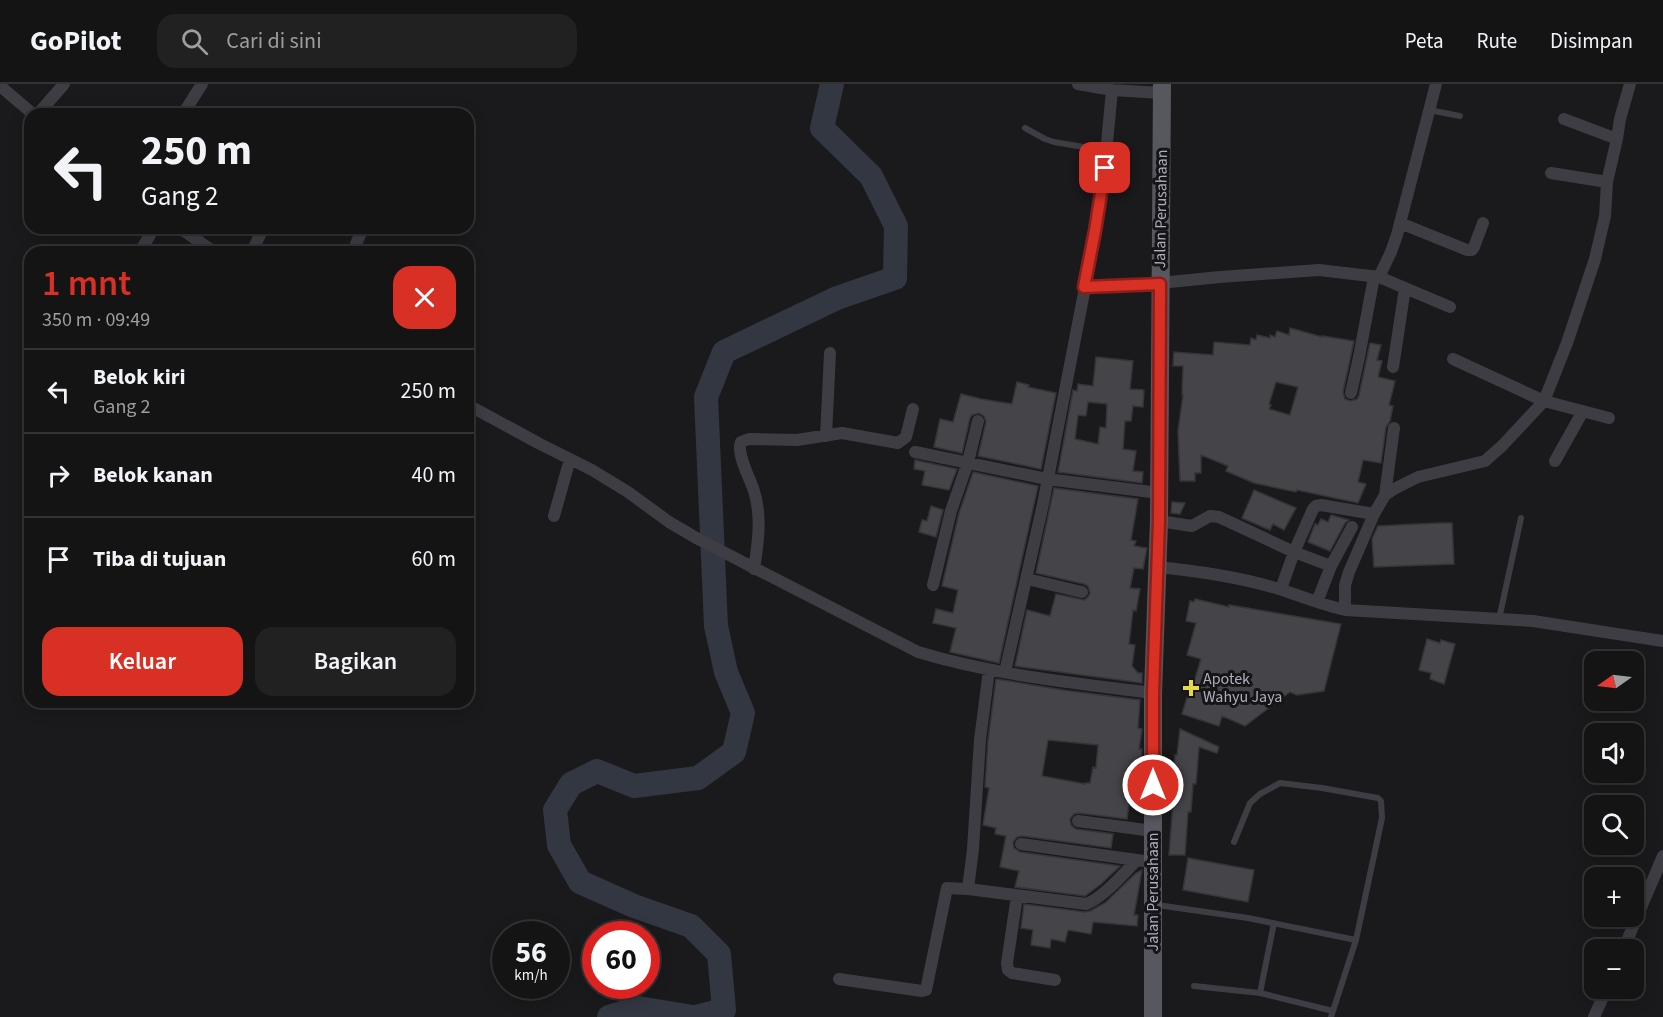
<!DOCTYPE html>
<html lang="id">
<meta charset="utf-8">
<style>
:root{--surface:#141415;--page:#212122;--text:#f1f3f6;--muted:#9d9ea0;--line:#333334;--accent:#d93025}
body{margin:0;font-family:"Source Sans 3",sans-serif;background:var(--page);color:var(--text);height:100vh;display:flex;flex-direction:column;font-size:22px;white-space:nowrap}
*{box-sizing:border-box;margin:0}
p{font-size:20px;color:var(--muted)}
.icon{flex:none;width:33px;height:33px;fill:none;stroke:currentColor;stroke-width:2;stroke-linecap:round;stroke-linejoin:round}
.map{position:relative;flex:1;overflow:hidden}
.details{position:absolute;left:24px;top:162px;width:450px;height:462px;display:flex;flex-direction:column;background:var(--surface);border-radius:18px;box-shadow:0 3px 15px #0003,0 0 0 2px var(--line)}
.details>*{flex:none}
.hud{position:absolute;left:24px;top:24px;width:450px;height:126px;border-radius:18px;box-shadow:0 3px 15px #0003,0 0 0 2px var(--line);background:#141415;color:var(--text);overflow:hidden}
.needle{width:39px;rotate:256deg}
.fabs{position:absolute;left:1584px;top:567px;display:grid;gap:12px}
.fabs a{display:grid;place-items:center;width:60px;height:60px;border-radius:12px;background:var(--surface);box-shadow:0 3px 15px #0003,0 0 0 2px var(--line);font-size:30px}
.speed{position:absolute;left:492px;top:837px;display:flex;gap:12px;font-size:30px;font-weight:700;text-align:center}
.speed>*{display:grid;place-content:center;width:78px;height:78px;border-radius:50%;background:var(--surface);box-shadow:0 3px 15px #0003,0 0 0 2px var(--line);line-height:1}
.speed small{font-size:15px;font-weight:400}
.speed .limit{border:9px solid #d22;background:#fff;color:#111}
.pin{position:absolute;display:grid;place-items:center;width:51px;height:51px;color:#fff;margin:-26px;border-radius:12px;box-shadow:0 3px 9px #0006}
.me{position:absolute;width:66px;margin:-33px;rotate:0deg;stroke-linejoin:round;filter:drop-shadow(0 0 4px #0008)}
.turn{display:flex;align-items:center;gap:21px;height:126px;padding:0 18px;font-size:27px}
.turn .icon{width:78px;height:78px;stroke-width:2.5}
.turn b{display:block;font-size:42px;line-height:51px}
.round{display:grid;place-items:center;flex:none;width:63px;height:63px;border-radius:18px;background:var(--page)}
.summary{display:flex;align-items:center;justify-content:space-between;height:102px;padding:0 18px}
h1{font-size:36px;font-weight:600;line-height:45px;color:var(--accent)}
.action{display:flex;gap:12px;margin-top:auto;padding:12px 18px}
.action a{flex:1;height:69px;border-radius:18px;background:var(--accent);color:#fff;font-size:24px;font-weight:600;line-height:69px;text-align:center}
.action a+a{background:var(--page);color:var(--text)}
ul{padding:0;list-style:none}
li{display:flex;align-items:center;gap:18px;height:84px;padding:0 18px;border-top:2px solid var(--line)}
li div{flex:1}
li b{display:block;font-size:22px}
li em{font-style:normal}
header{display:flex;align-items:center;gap:36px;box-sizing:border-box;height:84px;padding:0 30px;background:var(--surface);border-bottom:2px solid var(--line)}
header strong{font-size:28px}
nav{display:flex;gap:33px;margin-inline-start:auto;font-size:21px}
.search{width:420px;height:54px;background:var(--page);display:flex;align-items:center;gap:15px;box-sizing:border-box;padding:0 21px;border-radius:18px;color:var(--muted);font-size:22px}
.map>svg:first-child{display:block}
</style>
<header>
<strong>GoPilot</strong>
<div class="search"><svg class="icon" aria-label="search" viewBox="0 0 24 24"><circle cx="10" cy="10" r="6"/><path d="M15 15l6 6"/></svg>Cari di sini</div>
<nav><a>Peta</a><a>Rute</a><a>Disimpan</a></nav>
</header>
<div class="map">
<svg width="1663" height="933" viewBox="0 0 1663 933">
<rect width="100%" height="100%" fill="#1a1a1c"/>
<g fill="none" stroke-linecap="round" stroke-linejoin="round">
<path stroke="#323741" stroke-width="24" d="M609,933L638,924L693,933
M696,933L724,926L719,870L691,842L634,822L580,798L559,761L555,726L571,700L597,687L634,702L698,694L734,668L743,629L726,588L716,542L706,313L724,268L837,214L895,194L896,142L871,92L822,44L832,0"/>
</g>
<path fill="#454449" stroke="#353438" stroke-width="1.5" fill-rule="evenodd" d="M1290,244L1322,253V252L1354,257L1343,308L1345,315L1350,317L1357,315L1359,311L1370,259L1381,261L1377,276L1382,277L1378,293L1395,297L1389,321L1393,322L1390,337L1386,343L1381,379L1363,376L1358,398L1366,400L1358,419L1297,406L1296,408L1254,399L1226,387L1228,382L1201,371V389H1195V397H1180L1178,347L1183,311H1182L1183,282H1173L1174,268L1213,271L1214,258L1250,261L1251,254L1256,256L1257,251L1270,254V251L1275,253L1277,247L1289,251ZM1276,298L1298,303L1290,331L1269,325L1271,321L1269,320Z
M1096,273L1133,277L1130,305L1144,306L1143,323L1133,322L1131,337H1125L1123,365L1136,367L1133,387L1143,388L1142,399L1058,388L1073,306L1077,307L1078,300L1093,302ZM1088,318L1107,320L1106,344L1100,343L1098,360L1075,355L1078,331L1086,332Z
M1017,298L1029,301L1028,303L1056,309L1041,385L978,372L986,338L984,332L979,329L972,331L970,334L962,369L934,363L940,335L953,338L961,310L981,315L1012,320Z
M915,376L957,385L949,406L922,401L925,387L914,385Z
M973,388L1038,402L999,579L950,568L956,544L933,539L936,525L953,529L958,506L942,502L959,429Z
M1054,404L1138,415L1131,456L1136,457L1134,462L1147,464L1143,485L1134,484L1130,504L1140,505L1136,527L1133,526L1129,560L1135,561L1132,582L1138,589H1142V599L1015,582L1027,526L1050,532L1056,510L1084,516L1088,513L1090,509L1088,502L1084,500L1036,489Z
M1254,406L1296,424L1284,446L1273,440L1270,446L1242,434Z
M1172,418L1185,419L1180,430L1171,429Z
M931,422L943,426L936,453L919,448L922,436L927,437Z
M1331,431L1349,436L1345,439L1330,467L1308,458L1315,440L1318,441L1321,435L1328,438Z
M1439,439H1452L1454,480L1374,483L1372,455L1378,442Z
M1195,515L1229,523V521L1341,540L1324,607L1297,611L1290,608L1245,642L1222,632L1219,642L1182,630L1189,607L1191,608L1201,575L1187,571L1196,539L1186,537L1190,517L1194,518Z
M1427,555L1440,559L1441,556L1455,560L1444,600L1430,595L1431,589L1419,586Z
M996,595L1063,606L1140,616L1138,644L1142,645L1139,665H1142L1140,690L1138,705H1131L1127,735L1078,729L1074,730L1070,735L1071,741L1076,745L1113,750L1111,764L1022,752L1017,753L1013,758L1014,764L1020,768L1120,782L1101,800L1085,812L1015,803L1019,787L1000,783L1006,752L995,750L996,744L983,741L989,704L985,703L988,657ZM1048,656L1098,661L1096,684L1093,683L1090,699H1085V700L1042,692Z
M1180,645L1219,663L1217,669L1199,663L1196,700H1193L1191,728H1188L1185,771H1169L1173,719H1175L1177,699L1173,698L1175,671H1177Z
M1188,774L1254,786L1248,818L1183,806Z
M1142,786L1134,831H1138L1137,842L1093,838L1091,850L1068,846L1065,858L1051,855L1050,864L1031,861L1033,846L1021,844L1024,820L1085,828L1090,827L1105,819L1136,789Z"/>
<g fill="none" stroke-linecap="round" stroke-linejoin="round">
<path stroke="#3d3d43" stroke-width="6" d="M1429,26L1460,32
M1025,44L1045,55L1054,58L1107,67
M1499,535L1521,434
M1234,758L1250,719L1260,710L1280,699L1322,704L1378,714L1381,717L1382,734L1356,856L1331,933
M1157,821L1248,834L1356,856
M1194,902L1260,909L1333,927
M1260,909L1274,839"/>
<path stroke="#3d3d43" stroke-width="12" d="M1078,0L1112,6
M1436,0L1397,151L1391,168L1379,193L1450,223
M0,2L33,30
M38,30L64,0
M183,30L202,0
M1564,35L1617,55L1620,35L1630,0
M1607,98L1617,55
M1400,139L1467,166H1472L1474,163L1483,139
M180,144L214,168
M356,160L363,144
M140,168L154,144
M252,168L263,144
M1084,203L1139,201L1220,193L1319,186L1379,193
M1453,275L1544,317L1609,334
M1393,283L1405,204
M1351,309L1359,273L1374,193
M468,321L540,360L592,386L628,408L669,438L698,455L918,568C994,591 1074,599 1153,609
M826,352L830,269
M915,368L1047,395L1159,409
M1555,377L1583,327
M1385,411L1394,344
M554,432L570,375
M1159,437L1192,442L1210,432L1219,433L1294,468L1313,425L1316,422L1321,421L1374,430
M1157,483C1198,487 1240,493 1279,505C1301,512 1322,521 1345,526L1533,537L1663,557
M754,485C758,460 762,432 754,407C750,394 736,370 741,358L749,355L797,356L842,349L898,359L906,353L913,325
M1027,495L1082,508
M933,501L951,427L968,378L978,337
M1281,505L1294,468L1331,482L1352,443
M1317,518L1331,482
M1345,526V501L1349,488L1374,430L1385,411L1394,405L1418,393L1485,377L1502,362L1544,317L1567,259L1595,175L1605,132L1607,98L1551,89
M1005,588L1043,420L1096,147L1103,101L1112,6L1162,9
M1078,737L1153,747
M1021,760L1137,776
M968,805L973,765L980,656L989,586
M1017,812L1007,879L1008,886L1012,889L1055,896
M1623,866L1663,772
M839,895L922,907L926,906L947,804L968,805L1086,820C1103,814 1125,788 1137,776L1153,778
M1594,933L1607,904"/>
<path stroke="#57575f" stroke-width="18" d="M1153,933V609L1159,437L1162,0"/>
</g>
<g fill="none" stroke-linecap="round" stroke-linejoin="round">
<g stroke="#8d1f18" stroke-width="15">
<path id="route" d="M1105,84L1095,147L1084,203L1160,200L1159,437L1153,609V701"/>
</g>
<use href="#route" stroke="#d93025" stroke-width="10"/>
</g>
<path fill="#e8d746" stroke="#151517" stroke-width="2" d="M1188 595h6v6h6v6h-6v6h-6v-6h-6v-6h6z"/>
<g text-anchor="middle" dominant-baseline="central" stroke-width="6" stroke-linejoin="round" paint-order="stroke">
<g font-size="16" fill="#adaebb" stroke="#151517">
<text transform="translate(1161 125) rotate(-89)">Jalan Perusahaan</text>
<text transform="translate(1153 808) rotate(-90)">Jalan Perusahaan</text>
</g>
<g font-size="16" fill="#adaebb" stroke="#151517" text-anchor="start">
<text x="1203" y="595">Apotek<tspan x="1203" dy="18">Wahyu Jaya</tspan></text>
</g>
</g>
</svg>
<div class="fabs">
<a><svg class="needle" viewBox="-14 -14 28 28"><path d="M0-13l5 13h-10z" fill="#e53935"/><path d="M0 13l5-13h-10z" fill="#9d9ea0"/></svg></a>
<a><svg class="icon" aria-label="sound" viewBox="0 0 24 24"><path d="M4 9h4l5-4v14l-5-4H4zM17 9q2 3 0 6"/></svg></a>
<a><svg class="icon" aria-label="search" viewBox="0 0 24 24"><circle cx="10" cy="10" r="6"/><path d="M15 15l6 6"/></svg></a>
<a>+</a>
<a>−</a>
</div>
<div class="speed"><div>56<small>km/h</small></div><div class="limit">60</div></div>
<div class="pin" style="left:1105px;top:84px;background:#d93025"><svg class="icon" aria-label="arrive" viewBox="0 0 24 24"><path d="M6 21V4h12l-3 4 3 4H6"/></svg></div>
<svg class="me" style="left:1153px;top:701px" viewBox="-20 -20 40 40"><circle r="17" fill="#d93025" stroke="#fff" stroke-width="3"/><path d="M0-11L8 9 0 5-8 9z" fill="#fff"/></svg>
<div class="hud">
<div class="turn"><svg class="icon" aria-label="left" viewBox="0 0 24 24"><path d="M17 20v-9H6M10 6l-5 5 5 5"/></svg><div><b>250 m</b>Gang 2</div></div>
</div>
<section class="details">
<div class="summary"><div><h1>1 mnt</h1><p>350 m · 09:49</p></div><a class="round" style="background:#d93025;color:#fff"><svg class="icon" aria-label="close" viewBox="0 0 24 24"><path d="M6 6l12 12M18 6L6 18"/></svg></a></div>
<ul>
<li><svg class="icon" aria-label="left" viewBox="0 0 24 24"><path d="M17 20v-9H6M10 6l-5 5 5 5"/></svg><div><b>Belok kiri</b><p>Gang 2</p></div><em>250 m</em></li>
<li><svg class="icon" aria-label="right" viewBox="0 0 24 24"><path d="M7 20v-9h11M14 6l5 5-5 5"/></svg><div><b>Belok kanan</b></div><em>40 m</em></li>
<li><svg class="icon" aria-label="arrive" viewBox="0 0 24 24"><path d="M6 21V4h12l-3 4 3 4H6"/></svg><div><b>Tiba di tujuan</b></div><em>60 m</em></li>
</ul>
<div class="action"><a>Keluar</a><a>Bagikan</a></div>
</section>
</div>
